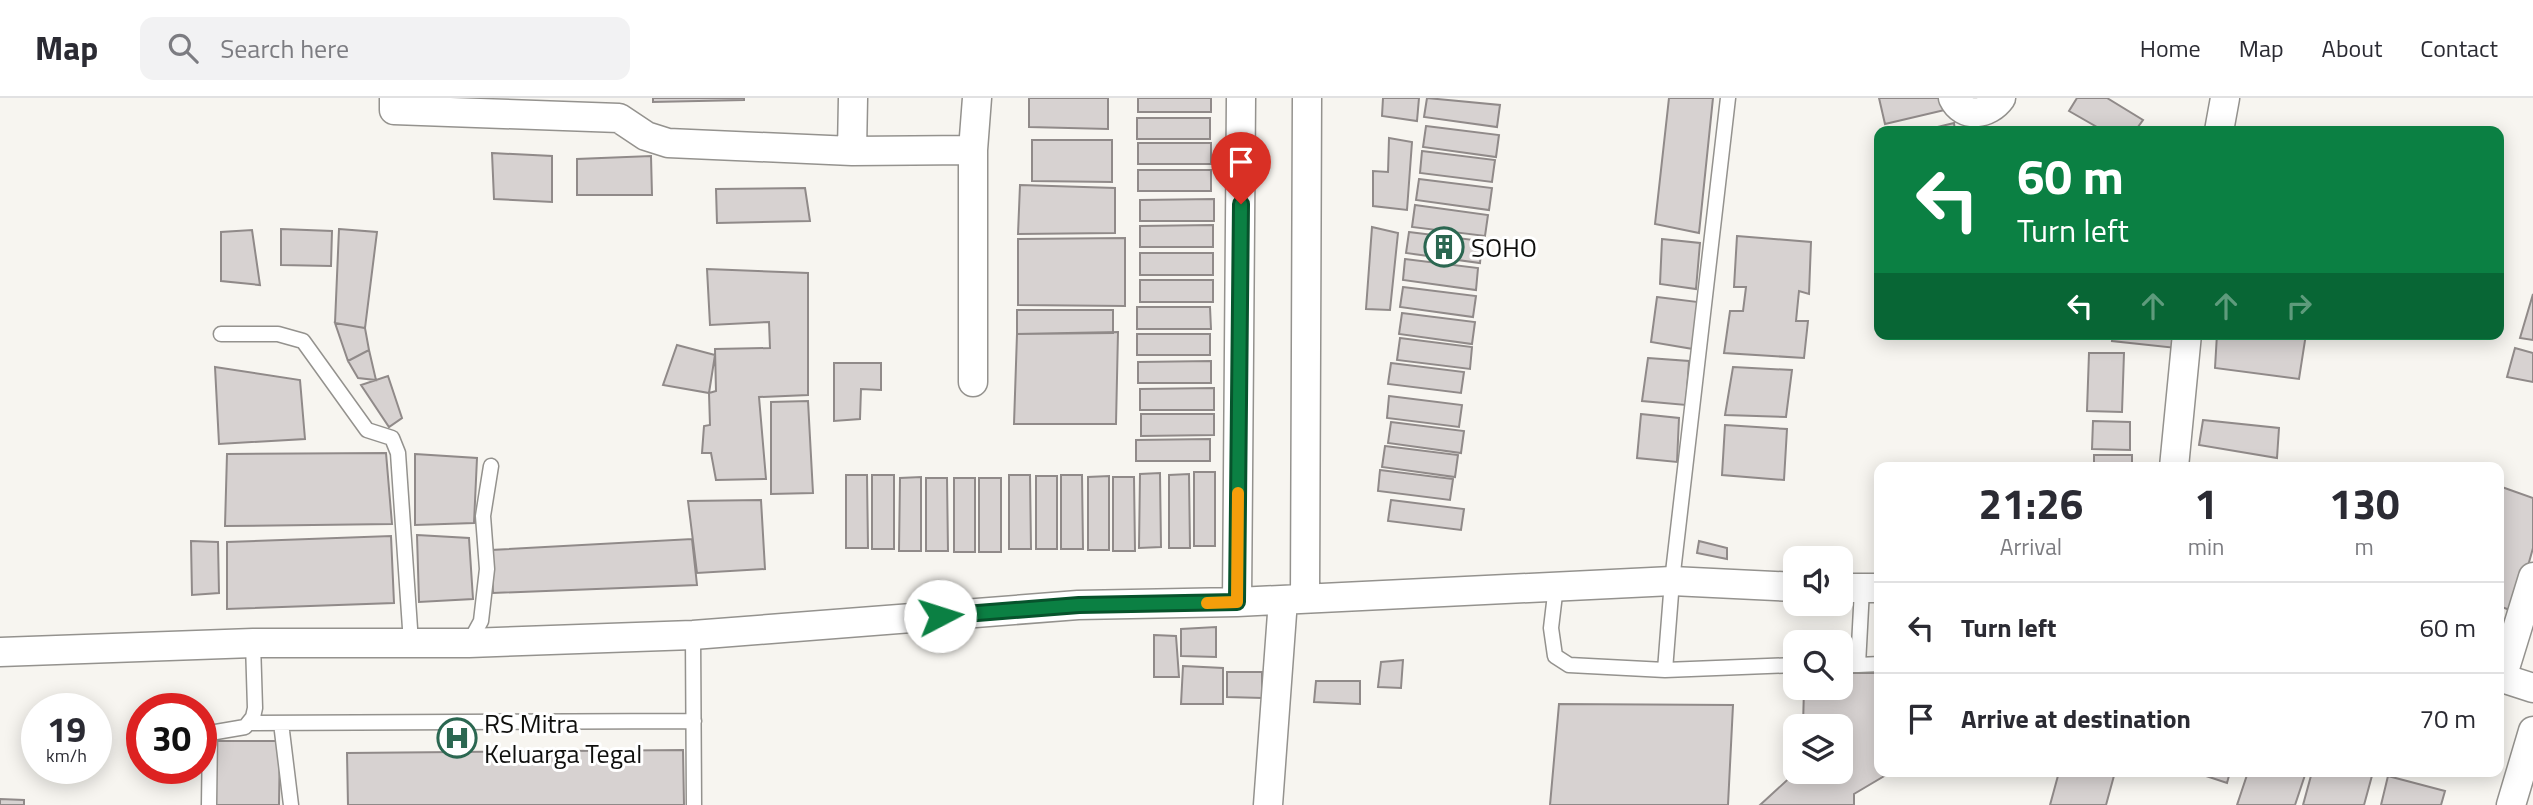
<!DOCTYPE html>
<style>
:root{--surface:#fff;--page:#f2f2f3;--text:#2b2b33;--muted:#7c7c81;--line:#e1e1e2}
body{margin:0;font-family:"Titillium Web",sans-serif;background:var(--page);color:var(--text);height:100vh;display:flex;flex-direction:column;font-size:26px;white-space:nowrap}
*{box-sizing:border-box;margin:0}
p{font-size:23px;color:var(--muted)}
.icon{flex:none;width:38px;height:38px;fill:none;stroke:currentColor;stroke-width:2;stroke-linecap:round;stroke-linejoin:round}
.map{position:relative;flex:1;overflow:hidden}
.side{position:absolute;left:1874px;top:364px;width:630px;height:315px;display:flex;flex-direction:column;background:var(--surface);border-radius:14px;box-shadow:0 4px 18px #0003}
.side>*{flex:none}
.hud{position:absolute;left:1874px;top:28px;width:630px;height:214px;border-radius:14px;box-shadow:0 4px 18px #0003;background:#0b8043;color:#fff;overflow:hidden}
.buttons{position:absolute;left:1783px;top:448px;display:grid;gap:14px}
.buttons a{display:grid;place-items:center;width:70px;height:70px;border-radius:14px;background:var(--surface);box-shadow:0 4px 18px #0003;font-size:35px}
.speed{position:absolute;left:21px;top:595px;display:flex;gap:14px;font-size:35px;font-weight:700;text-align:center}
.speed>*{display:grid;place-content:center;width:91px;height:91px;border-radius:50%;background:var(--surface);box-shadow:0 4px 18px #0003;line-height:1}
.speed small{font-size:18px;font-weight:400}
.speed .limit{border:10px solid #d22;background:#fff;color:#111}
.pin{position:absolute;display:grid;place-items:center;width:60px;height:60px;color:#fff;margin:-72px -30px;border-radius:50% 50% 50% 0;rotate:-45deg;box-shadow:0 0 7px #0007}
.pin .icon{rotate:45deg}
.me{position:absolute;width:77px;margin:-38px;rotate:85deg;stroke-linejoin:round;filter:drop-shadow(0 0 5px #0008)}
.turn{display:flex;align-items:center;gap:24px;height:147px;padding:0 28px;font-size:32px}
.turn .icon{width:91px;height:91px;stroke-width:2.5}
.turn b{display:block;font-size:49px;line-height:60px}
.lanes{display:flex;align-items:center;height:66px;padding:0 28px;background:#0003;justify-content:center;gap:35px;direction:ltr}
.lanes .off{opacity:.35}
.eta{display:flex;justify-content:space-evenly;align-items:center;height:119px;text-align:center}
.eta b{font-size:42px;font-weight:700;line-height:49px}
ul{padding:0;list-style:none}
li{display:flex;align-items:center;gap:21px;height:91px;padding:0 28px;border-top:2px solid var(--line)}
li div{flex:1}
li b{display:block;font-size:26px}
li em{font-style:normal}
header{display:flex;align-items:center;gap:42px;box-sizing:border-box;height:98px;padding:0 35px;background:var(--surface);border-bottom:2px solid var(--line)}
header strong{font-size:33px}
nav{display:flex;gap:38px;margin-inline-start:auto;font-size:24px}
.search{width:490px;height:63px;background:var(--page);display:flex;align-items:center;gap:18px;box-sizing:border-box;padding:0 24px;border-radius:14px;color:var(--muted);font-size:26px}
.map>svg:first-child{display:block}
</style>
<header>
<strong>Map</strong>
<div class="search"><svg class="icon" aria-label="search" viewBox="0 0 24 24"><circle cx="10" cy="10" r="6"/><path d="M15 15l6 6"/></svg>Search here</div>
<nav><a>Home</a><a>Map</a><a>About</a><a>Contact</a></nav>
</header>
<div class="map">
<svg width="2533" height="707" viewBox="0 0 2533 707">
<rect width="100%" height="100%" fill="#f7f5f0"/>
<path fill="#d7d2d1" stroke="#908a89" stroke-width="2" d="M653,0H744V2L653,4Z
M1029,0H1108V31L1029,29Z
M1138,0H1211V14H1138Z
M1383,0H1419L1417,23L1382,18Z
M1427,0L1500,7L1497,29L1424,19Z
M1669,0H1713L1699,135L1655,126Z
M1879,0H1948L1949,11L1885,26Z
M2077,0H2107L2143,22L2135,33H2104L2069,13Z
M1137,20H1210V41H1137Z
M1954,25L1955,33H1921Z
M1426,28L1499,37L1496,59L1423,49Z
M1389,40L1412,44L1407,112L1373,108V73L1388,74Z
M1032,42H1112V84L1032,83Z
M1138,45H1211V66H1138Z
M1422,53L1495,62L1492,84L1420,75Z
M492,55L552,58V104L494,101Z
M651,58L652,97H577V61Z
M1138,72H1211V93H1138Z
M1419,81L1492,90L1489,112L1416,102Z
M1020,87L1115,90V135L1018,136Z
M805,90L810,123L717,125L716,91Z
M1214,101V123H1140V102Z
M1415,107L1488,117L1485,138L1412,129Z
M1213,127V149H1140V128Z
M1372,129L1398,135L1390,212L1366,211Z
M281,131L332,133L331,168L281,167Z
M339,131L377,134L365,230L335,225Z
M252,132L260,187L221,183V134Z
M1409,134L1482,143L1480,165L1406,155Z
M1737,138L1811,144L1809,196L1799,193L1796,223H1808L1804,260L1724,255L1730,213H1743L1746,189H1734Z
M1125,140V208L1018,207V141Z
M1662,141L1700,145L1696,191L1660,186Z
M1140,155H1213V177H1140Z
M1405,161L1478,170L1476,192L1403,182Z
M707,171L808,175V297L759,299L766,381L716,382L711,355H702L704,328L710,327L709,295L716,293L715,251L770,250L769,224L710,227Z
M1140,182H1213V204H1140Z
M1403,189L1476,198L1473,219L1400,209Z
M2533,196V242L2520,240Z
M1657,199L1698,204L1693,251L1651,244Z
M1137,209H1210L1211,231H1137Z
M1017,212H1113V235L1017,236Z
M1402,215L1475,224L1472,246L1399,236Z
M335,225L365,230L369,252L348,263Z
M1118,234L1116,326H1014L1017,236Z
M1137,236H1210V257H1137Z
M2113,236H2178L2176,250L2112,243Z
M2217,236H2306L2299,281L2215,270Z
M1400,240L1472,249L1470,271L1397,262Z
M677,247L715,257L709,295L663,287Z
M2515,250L2533,255V284L2507,279Z
M369,252L376,282L358,280L348,263Z
M2089,255H2124L2122,314L2087,313Z
M1648,260L1689,263L1686,307L1642,303Z
M1211,263V285H1138V264Z
M834,265H881V292L861,291L860,321L834,323Z
M1391,265L1464,274L1461,295L1388,286Z
M215,269L300,282L305,341L219,346Z
M1733,269L1792,272L1786,319L1725,317Z
M388,278L402,320L389,329L361,287Z
M1214,290V312H1140V291Z
M1389,298L1462,307L1459,329L1387,320Z
M808,303L813,395L771,396V304Z
M1141,316H1214V337L1141,338Z
M1641,316L1679,320L1677,364L1637,360Z
M2203,322L2279,330L2277,360L2199,347Z
M2093,323L2130,324V352L2092,351Z
M1391,324L1464,333L1461,355L1388,345Z
M1725,327L1787,331L1784,382L1722,377Z
M1210,341V363H1136V342Z
M1385,348L1458,357L1455,379L1382,369Z
M386,355L392,426L225,428L227,356Z
M415,356L477,360L474,425L415,427Z
M2094,357H2132V369H2094Z
M1380,372L1453,381L1450,402L1378,393Z
M1194,374H1215V448H1194Z
M1160,375L1161,449L1139,450L1140,376Z
M1189,376L1190,450H1169V377Z
M846,377H867L868,450H846Z
M872,377H894V451H872Z
M1009,377H1030L1031,451H1009Z
M1061,377H1082L1083,451H1061Z
M1036,378H1057V451H1036Z
M1109,378V452H1088V379Z
M921,379V453H899L900,380Z
M1113,379H1134L1135,453H1113Z
M926,380H947L948,453H926Z
M954,380H975V454H954Z
M979,380H1001V454H979Z
M2499,388L2533,400V450L2515,514L2499,508Z
M761,402L765,471L697,475L688,403Z
M1391,402L1464,411L1461,432L1388,423Z
M417,437L469,440L473,501L419,504Z
M391,438L394,505L227,511V444Z
M692,441L697,487L493,495L491,452Z
M191,443L218,444L219,495L192,497Z
M1699,443L1727,450V461L1697,455Z
M1216,529V559L1181,558V531Z
M1154,537L1176,538L1179,579H1154Z
M1403,562L1401,590L1378,589L1381,564Z
M1183,568L1223,570V606H1181Z
M1227,574H1262V600L1227,599Z
M1841,575H1880V674H1891L1854,696V707H1760L1796,674H1841V628H1803L1804,590H1841Z
M1316,583H1360V606L1314,604Z
M1559,606L1733,607L1728,707H1550Z
M212,643H280L279,707H212Z
M683,652L684,707H348L347,655Z
M2059,674H2115L2106,707H2050Z
M2194,674H2230L2227,685Z
M2248,674H2306L2295,707H2237Z
M2312,674H2373L2364,707H2303Z
M2388,678L2445,693L2441,707H2381Z
M0,701L24,702V707H0Z"/>
<g fill="none" stroke-linecap="round" stroke-linejoin="round">
<g stroke="#94928e" stroke-width="17">
<path id="service" d="M221,236H278L303,243L367,332L392,340L398,355L411,545
M1556,488L1551,530L1555,558L1569,567L1665,572L1796,567
M693,537L694,707
M469,545L481,523L487,471L483,418L491,368
M1841,567H1858L1862,491
M1858,567L1880,566
M1665,572L1672,483L1728,0
M249,625L694,623
M281,625L291,707
M209,707L210,635L245,629L253,619L255,610L253,545"/>
</g>
<g stroke="#94928e" stroke-width="31">
<path id="minor" d="M394,0V12L619,20L646,38L668,45L852,53L973,52
M1953,0C1963,21 1989,17 2001,0
M2219,33L2225,0
M852,53L853,0
M973,284V52L977,0
M2174,369L2187,236
M1841,490H1880
M1305,500L1307,0
M1237,504L1241,0
M0,554L253,545H469L693,537L1078,507L1237,504L1672,483L1796,489
M2499,579L2533,590
M2502,580L2533,479
M1268,707L1283,502
M2511,707L2533,633"/>
</g>
<use href="#service" stroke="#fff" stroke-width="14"/>
<use href="#minor" stroke="#fff" stroke-width="28"/>
</g>
<g fill="none" stroke-linecap="round" stroke-linejoin="round">
<g stroke="#07532c" stroke-width="18">
<path id="route" d="M940,518L1079,507L1237,504L1241,106"/>
</g>
<use href="#route" stroke="#0b8043" stroke-width="12"/>
<path stroke="#f59e0b" stroke-width="12" d="M1207,505L1237,504L1238,395"/>
</g>
<defs>
<g id="building-ring" transform="scale(2.0125)"><circle r="9.5" fill="#fff" stroke="#2b6751" stroke-width="1.5"/><path d="M-4-6H4V6H1V3H-1V6H-4ZM-2.5-4.3h1.7v1.8h-1.7ZM.8-4.3h1.7v1.8H.8ZM-2.5-1h1.7V.8h-1.7ZM.8-1h1.7V.8H.8Z" fill="#2b6751"/></g>
<g id="hospital-ring" transform="scale(2.0125)"><circle r="9.5" fill="#fff" stroke="#2b6751" stroke-width="1.5"/><path d="M-5-5h3v3.5h4V-5h3V5h-3V1.5h-4V5h-3Z" fill="#2b6751"/></g>
</defs>
<g fill-rule="evenodd">
<use href="#building-ring" x="1444" y="149"/>
<use href="#hospital-ring" x="457" y="640"/>
</g>
<g text-anchor="middle" dominant-baseline="central" stroke-width="6" stroke-linejoin="round" paint-order="stroke">
<g font-size="26" fill="#0f0f0d" stroke="#fff" text-anchor="start">
<text x="1471" y="149">SOHO</text>
<text x="484" y="625">RS Mitra<tspan x="484" dy="30">Keluarga Tegal</tspan></text>
</g>
</g>
</svg>
<div class="buttons">
<a><svg class="icon" aria-label="sound" viewBox="0 0 24 24"><path d="M4 9h4l5-4v14l-5-4H4zM17 9q2 3 0 6"/></svg></a>
<a><svg class="icon" aria-label="search" viewBox="0 0 24 24"><circle cx="10" cy="10" r="6"/><path d="M15 15l6 6"/></svg></a>
<a><svg class="icon" aria-label="layers" viewBox="0 0 24 24"><path d="M12 4l9 5-9 5-9-5zM3 14l9 5 9-5"/></svg></a>
</div>
<div class="speed"><div>19<small>km/h</small></div><div class="limit">30</div></div>
<div class="pin" style="left:1241px;top:106px;background:#d93025"><svg class="icon" aria-label="arrive" viewBox="0 0 24 24"><path d="M6 21V4h12l-3 4 3 4H6"/></svg></div>
<svg class="me" style="left:940px;top:518px" viewBox="-20 -20 40 40"><circle r="19" fill="#fff"/><path d="M0-13L10 11 0 6-10 11z" fill="#0b8043"/></svg>
<div class="hud">
<div class="turn"><svg class="icon" aria-label="left" viewBox="0 0 24 24"><path d="M17 20v-9H6M10 6l-5 5 5 5"/></svg><div><b>60 m</b>Turn left</div></div>
<div class="lanes"><svg class="icon" aria-label="left" viewBox="0 0 24 24"><path d="M17 20v-9H6M10 6l-5 5 5 5"/></svg><svg class="icon off" aria-label="ahead" viewBox="0 0 24 24"><path d="M12 20V5M6 11l6-6 6 6"/></svg><svg class="icon off" aria-label="ahead" viewBox="0 0 24 24"><path d="M12 20V5M6 11l6-6 6 6"/></svg><svg class="icon off" aria-label="right" viewBox="0 0 24 24"><path d="M7 20v-9h11M14 6l5 5-5 5"/></svg></div>
</div>
<section class="side">
<div class="eta">
<div><b>21:26</b><p>Arrival</p></div>
<div><b>1</b><p>min</p></div>
<div><b>130</b><p>m</p></div>
</div>
<ul>
<li><svg class="icon" aria-label="left" viewBox="0 0 24 24"><path d="M17 20v-9H6M10 6l-5 5 5 5"/></svg><div><b>Turn left</b></div><em>60 m</em></li>
<li><svg class="icon" aria-label="arrive" viewBox="0 0 24 24"><path d="M6 21V4h12l-3 4 3 4H6"/></svg><div><b>Arrive at destination</b></div><em>70 m</em></li>
</ul>
</section>
</div>
